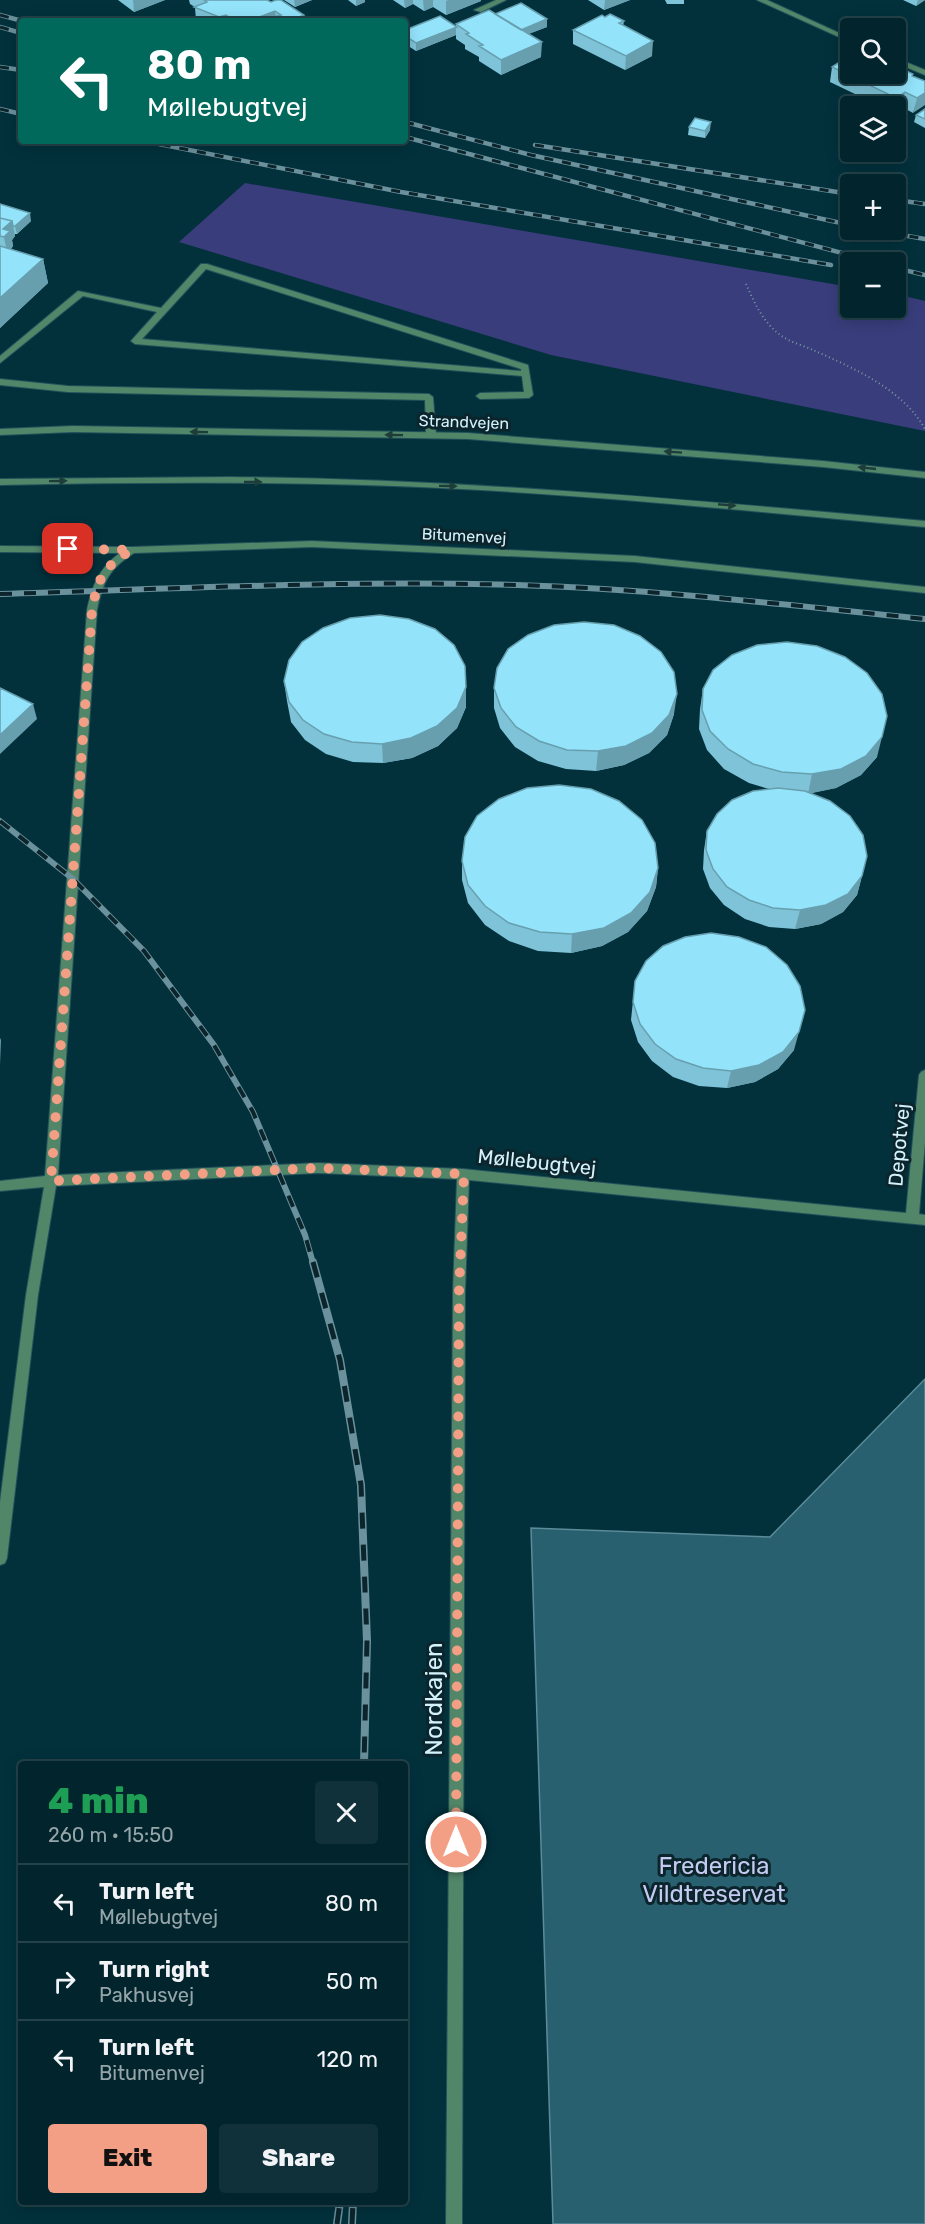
<!DOCTYPE html>
<meta charset="utf-8">
<style>
:root{--surface:#02252d;--page:#103139;--text:#f1f3f6;--muted:#96a5aa;--line:#234249;--accent:#f39f85}
body{margin:0;font-family:Rubik,sans-serif;background:var(--page);color:var(--text);height:100vh;display:flex;flex-direction:column;font-size:22px;white-space:nowrap}
*{box-sizing:border-box;margin:0}
p{font-size:20px;color:var(--muted)}
.icon{flex:none;width:33px;height:33px;fill:none;stroke:currentColor;stroke-width:2;stroke-linecap:round;stroke-linejoin:round}
.map{position:relative;flex:1;overflow:hidden}
.details{position:absolute;left:18px;top:1761px;width:390px;height:444px;display:flex;flex-direction:column;background:var(--surface);border-radius:6px;box-shadow:0 3px 15px #0003,0 0 0 2px var(--line)}
.details>*{flex:none}
.hud{position:absolute;left:18px;top:18px;width:390px;height:126px;border-radius:6px;box-shadow:0 3px 15px #0003,0 0 0 2px var(--line);background:#00695c;color:#fff;overflow:hidden}
.controls{position:absolute;left:840px;top:18px;display:grid;gap:12px}
.controls a{display:grid;place-items:center;width:66px;height:66px;border-radius:6px;background:var(--surface);box-shadow:0 3px 15px #0003,0 0 0 2px var(--line);font-size:30px}
.pin{position:absolute;display:grid;place-items:center;width:51px;height:51px;color:#fff;margin:-26px;border-radius:12px;box-shadow:0 3px 9px #0006}
.me{position:absolute;width:66px;margin:-33px;rotate:0deg;stroke-linejoin:round;filter:drop-shadow(0 0 4px #0008)}
.turn{display:flex;align-items:center;gap:21px;height:126px;padding:0 30px;font-size:27px}
.turn .icon{width:78px;height:78px;stroke-width:2.5}
.turn b{display:block;font-size:42px;line-height:51px}
.round{display:grid;place-items:center;flex:none;width:63px;height:63px;border-radius:6px;background:var(--page)}
.summary{display:flex;align-items:center;justify-content:space-between;height:102px;padding:0 30px}
h1{font-size:36px;font-weight:800;line-height:45px;color:#1e9e55}
.cta{display:flex;gap:12px;margin-top:auto;padding:12px 30px}
.cta a{flex:1;height:69px;border-radius:6px;background:var(--accent);color:#111;font-size:24px;font-weight:800;line-height:69px;text-align:center}
.cta a+a{background:var(--page);color:var(--text)}
ul{padding:0;list-style:none}
li{display:flex;align-items:center;gap:18px;height:78px;padding:0 30px;border-top:2px solid var(--line)}
li div{flex:1}
li b{display:block;font-size:22px}
li em{font-style:normal}
.map>svg:first-child{display:block}
</style>
<div class="map">
<svg width="925" height="2224" viewBox="0 0 925 2224">
<rect width="100%" height="100%" fill="#02313c"/>
<path fill="#393d7b" d="M245,183L850,287V308H896V294L925,301V431L551,355L179,242Z"/>
<path fill="#28606f" stroke="#5c8c99" stroke-width="1.5" d="M925,1379V2224H553L531,1528L770,1537Z"/>
<g fill="none" stroke-linecap="round" stroke-linejoin="round">
<g stroke="#24505b" stroke-width="2">
<path id="service" d="M201,264H207L528,365L533,395L529,398L480,399L476,396L480,393L524,392L522,376L135,344L131,341L157,312L83,296L0,363V356L78,291L161,308ZM206,269L521,369V371L142,339Z
M0,379L68,386L429,394L433,397L436,435L431,438L426,435L425,400L68,392L0,385Z"/>
</g>
<g stroke="#24505b" stroke-width="2">
<path id="minor" d="M496,0H506L481,12L474,10Z
M757,0H767L850,38V42Z
M896,58L925,70V75L896,63Z
M312,541L635,556L925,587V593L635,562L312,547L134,553C109,569 103,581 97,610L58,1175L318,1163L463,1169L906,1213L919,1075L921,1072L925,1070V1142L919,1214L925,1215V1225L469,1180L465,1292L462,2224H446L453,1292L457,1179L318,1173L56,1186L38,1295L7,1558L5,1563L0,1565V1502L26,1295L44,1187L0,1191V1181L45,1176L87,610C92,586 99,568 120,553L0,552V546L132,547Z"/>
</g>
<g stroke="#24505b" stroke-width="2">
<path id="tertiary" d="M73,426L468,433L823,461L925,472V478L823,467L468,439L73,432L0,435V429Z
M230,477C463,479 694,500 925,521V527C770,513 616,497 461,489C307,481 154,482 0,485V479Z"/>
</g>
<path stroke="#759aa5" stroke-width="2" stroke-dasharray="1 3" stroke-linecap="butt" d="M746,284C754,302 763,322 779,334C789,342 802,345 813,350C853,368 903,389 925,429"/>
<use href="#service" fill="#518668" fill-rule="evenodd"/>
<use href="#minor" fill="#518668" fill-rule="evenodd"/>
<use href="#tertiary" fill="#518668" fill-rule="evenodd"/>
<g stroke="#6b919c" stroke-width="4.5">
<path id="rail-far2" d="M0,15L22,21
M0,27L21,33
M0,67L21,70
M0,109L21,114
M405,122L531,155L850,225
M405,137L876,262
M144,141L401,192L831,265
M535,145L850,194
M896,200L925,204
M874,230L925,239
M896,268L925,275"/>
</g>
<g stroke="#6b919c" stroke-width="6">
<path id="rail-far1" d="M0,594C172,589 344,580 517,585C653,589 789,605 925,619
M0,821L73,879L144,951L214,1045L253,1112L305,1235L313,1263"/>
</g>
<g stroke="#6b919c" stroke-width="8">
<path id="rail" d="M313,1262L340,1360L361,1485L367,1641L364,1764
M337,2224L340,2202
M352,2224L353,2202"/>
</g>
<use href="#rail-far2" stroke="#0c252c" stroke-width="3" stroke-dasharray="9" stroke-linecap="butt"/>
<use href="#rail-far1" stroke="#0c252c" stroke-width="4" stroke-dasharray="12" stroke-linecap="butt"/>
<use href="#rail" stroke="#0c252c" stroke-width="5" stroke-dasharray="16" stroke-linecap="butt"/>
</g>
<path fill="#7ec3d7" d="M118,0H165L134,12Z
M189,0H267L304,15V21H196L195,7L190,4Z
M284,0H312L295,7Z
M348,0H365V2L356,6Z
M393,0H481V1L446,15L433,7L424,11L413,4L405,8Z
M588,0H630L604,10Z
M665,0H684V4H667Z
M903,0H925L916,6Z
M495,14L547,27L528,34L541,57L501,75L479,61V57L465,49V45L456,39V35L416,51L405,44V30L456,26V24Z
M605,17L624,21L623,26L652,56L625,70L573,44V30Z
M850,51V74H913V76L925,81L913,113L902,107L880,106L830,82L832,67L843,60L844,54Z
M925,109V128L914,122L916,115Z
M689,127L710,130L705,138L688,135Z
M0,204L31,221L17,234H15V236L12,240L13,246L11,249L43,259L48,283L0,328Z
M284,681L466,707L457,728L438,746L412,758L383,763L353,762L326,754L305,740L291,722L287,701Z
M494,688L674,714L667,735L649,753L624,765L596,771L566,769L538,761L515,747L500,728L494,708Z
M703,689L877,757L861,775L836,788L810,793L862,876L857,895L843,912L821,924L795,929L769,927L745,919L724,905L710,888L703,869L704,850L707,831L769,789L749,783L724,769L707,750L699,729L700,709Z
M462,861L658,868L656,887L647,911L628,932L602,946L571,953L538,951L509,941L485,925L468,903L462,880Z
M635,981L794,1050L778,1069L755,1082L727,1088L699,1086L673,1077L652,1061L638,1042L631,1020Z"/>
<path fill="#679faf" d="M133,0H165L134,12Z
M294,0H312L295,7Z
M356,0H365V2L356,6Z
M404,0H413V4L405,8Z
M423,0H433V7L424,11Z
M448,0H481V1L446,15V1Z
M605,0H630L604,10Z
M918,0H925L916,6Z
M275,11L276,19L273,17L274,21H249Z
M226,15V21H219V17Z
M304,15V21H289Z
M547,19V27L521,37V30Z
M456,27V35L416,51V43Z
M653,41L652,56L625,70L626,56Z
M542,42L541,57L501,75V60Z
M905,92L902,107L896,112V106H894L896,98Z
M925,93V105L913,113L917,98Z
M711,122L710,130L705,138V131Z
M900,143L898,151L882,153V152H896V144Z
M30,213L31,221L17,234L15,226Z
M12,221L15,236L12,240L13,246L7,252L4,237L3,229Z
M43,259L48,283L0,328V298Z
M466,687V707L457,728L438,746L412,758L383,763L382,744Z
M677,694L674,714L667,735L649,753L624,765L596,771L598,751Z
M33,704L37,719L0,754V735Z
M882,737L877,757L861,775L836,788L808,794L812,774Z
M658,868L656,887L647,911L628,932L602,946L571,953L572,934Z
M862,876L857,895L843,912L821,924L795,929L800,910Z
M799,1032L794,1050L778,1069L755,1082L727,1088L731,1071Z
M0,1038L1,1040L0,1065Z"/>
<path fill="#93e3fa" stroke="#679faf" stroke-width="1.5" d="M204,0H267L271,2L276,0H281L304,15L289,21H279L273,17L281,15L275,11L249,21H235L226,15L219,17L194,7L207,2Z
M521,3L547,19L521,30L495,14Z
M489,10L542,42L501,60L479,46L483,45L466,34L469,33L456,24Z
M610,14L624,21L619,23L653,41L626,56L573,30L602,15L605,17Z
M440,16L457,27L416,43L405,36V30Z
M850,51V74H896V66L913,74L912,76L925,81V93L917,98L905,92L896,98L832,67L849,56L844,54Z
M925,109V119L916,115Z
M695,118L711,122L705,131L689,127Z
M896,137L900,143L896,144Z
M0,204L30,213L15,226H13L12,221L0,218Z
M0,218L12,221L3,229L10,231L4,237L0,236Z
M0,246L43,259L0,298Z
M380,615L409,619L435,629L454,645L465,666L466,687L457,708L437,726L411,738L382,744L352,742L324,734L303,720L289,702L284,681L289,660L302,642L323,628L350,618Z
M584,622L614,625L640,636L661,652L674,672L677,694L669,715L652,733L626,746L598,751L567,750L539,741L516,727L501,708L494,688L497,668L508,649L528,635L554,625Z
M787,642L817,646L845,657L867,673L882,694L887,716L882,737L866,756L841,769L812,774L782,772L753,764L728,749L710,731L702,710L703,689L713,670L732,655L757,645Z
M0,688L33,704L0,735Z
M559,785L591,789L619,801L642,820L655,843L658,868L650,892L631,913L604,928L572,934L540,932L509,923L485,906L468,885L462,861L465,837L477,816L499,799L527,788Z
M778,788L805,791L830,801L850,816L863,835L867,856L862,876L848,894L826,905L800,910L773,908L749,900L727,887L713,869L706,850L707,831L717,814L732,800L753,791Z
M711,933L739,937L766,947L787,965L800,986L805,1010L799,1032L783,1052L759,1065L731,1071L703,1068L676,1059L655,1044L640,1024L633,1002L635,981L646,961L663,946L685,937Z"/>
<defs><path id="oneway-solid" d="M-6-.8H1V-3.2L6.5 0L1 3.2V.8H-6Z" transform="scale(1.5)"/></defs>
<g fill="#1d3d3b">
<use href="#oneway-solid" transform="translate(199 432) rotate(-179)"/>
<use href="#oneway-solid" transform="translate(394 435) rotate(-179)"/>
<use href="#oneway-solid" transform="translate(673 452) rotate(-176)"/>
<use href="#oneway-solid" transform="translate(867 468) rotate(-174)"/>
<use href="#oneway-solid" transform="translate(58 481) rotate(-1)"/>
<use href="#oneway-solid" transform="translate(253 482)"/>
<use href="#oneway-solid" transform="translate(448 486) rotate(1)"/>
<use href="#oneway-solid" transform="translate(727 505) rotate(5)"/>
</g>
<g fill="none" stroke-linecap="round" stroke-linejoin="round">
<path stroke="#f39f85" stroke-width="10" stroke-dasharray="0 18" d="M68,549L132,550C103,567 98,578 92,610L51,1181L318,1168L464,1174L459,1292L456,1842"/>
</g>
<g text-anchor="middle" dominant-baseline="central" stroke-width="6" stroke-linejoin="round" paint-order="stroke">
<g font-size="16" fill="#d4f2fc" stroke="#0c252c">
<text transform="translate(464 422) rotate(2)">Strandvejen</text>
<text transform="translate(464 536) rotate(3)">Bitumenvej</text>
</g>
<g font-size="20" fill="#d4f2fc" stroke="#0c252c">
<text transform="translate(899 1145) rotate(-85)">Depotvej</text>
<text transform="translate(537 1162) rotate(6)">Møllebugtvej</text>
</g>
<g font-size="24" fill="#d4f2fc" stroke="#0c252c">
<text transform="translate(434 1699) rotate(-90)">Nordkajen</text>
</g>
<g font-size="24" fill="#c4caf0" stroke="#0c252c">
<text x="714" y="1866">Fredericia<tspan x="714" dy="28">Vildtreservat</tspan></text>
</g>
</g>
</svg>
<div class="controls">
<a><svg class="icon" aria-label="search" viewBox="0 0 24 24"><circle cx="10" cy="10" r="6"/><path d="M15 15l6 6"/></svg></a>
<a><svg class="icon" aria-label="layers" viewBox="0 0 24 24"><path d="M12 4l9 5-9 5-9-5zM3 14l9 5 9-5"/></svg></a>
<a>+</a>
<a>−</a>
</div>
<div class="pin" style="left:68px;top:549px;background:#d93025"><svg class="icon" aria-label="arrive" viewBox="0 0 24 24"><path d="M6 21V4h12l-3 4 3 4H6"/></svg></div>
<svg class="me" style="left:456px;top:1842px" viewBox="-20 -20 40 40"><circle r="17" fill="#f39f85" stroke="#fff" stroke-width="3"/><path d="M0-11L8 9 0 5-8 9z" fill="#fff"/></svg>
<div class="hud">
<div class="turn"><svg class="icon" aria-label="left" viewBox="0 0 24 24"><path d="M17 20v-9H6M10 6l-5 5 5 5"/></svg><div><b>80 m</b>Møllebugtvej</div></div>
</div>
<section class="details">
<div class="summary"><div><h1>4 min</h1><p>260 m · 15:50</p></div><a class="round"><svg class="icon" aria-label="close" viewBox="0 0 24 24"><path d="M6 6l12 12M18 6L6 18"/></svg></a></div>
<ul>
<li><svg class="icon" aria-label="left" viewBox="0 0 24 24"><path d="M17 20v-9H6M10 6l-5 5 5 5"/></svg><div><b>Turn left</b><p>Møllebugtvej</p></div><em>80 m</em></li>
<li><svg class="icon" aria-label="right" viewBox="0 0 24 24"><path d="M7 20v-9h11M14 6l5 5-5 5"/></svg><div><b>Turn right</b><p>Pakhusvej</p></div><em>50 m</em></li>
<li><svg class="icon" aria-label="left" viewBox="0 0 24 24"><path d="M17 20v-9H6M10 6l-5 5 5 5"/></svg><div><b>Turn left</b><p>Bitumenvej</p></div><em>120 m</em></li>
</ul>
<div class="cta"><a>Exit</a><a>Share</a></div>
</section>
</div>
